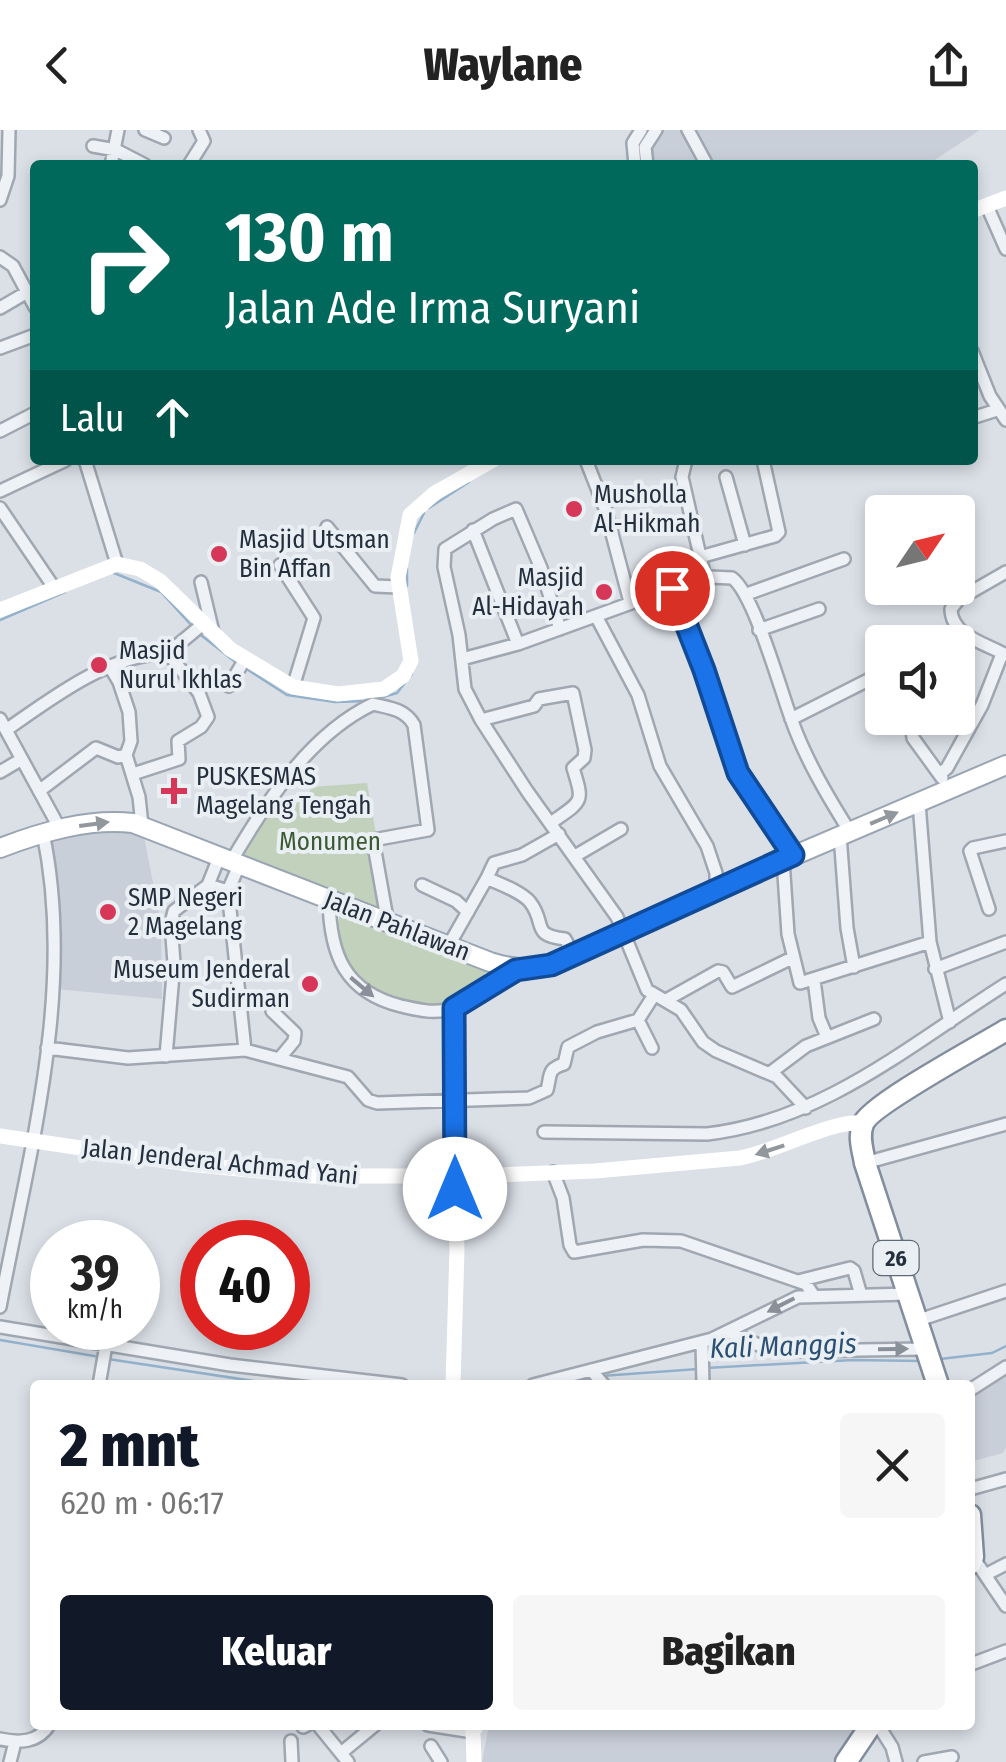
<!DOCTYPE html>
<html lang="id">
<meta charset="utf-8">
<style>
:root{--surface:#fff;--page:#f6f6f6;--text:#222;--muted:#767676;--accent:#111827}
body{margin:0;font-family:"Fira Sans Condensed",sans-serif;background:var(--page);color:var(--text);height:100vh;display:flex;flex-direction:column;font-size:38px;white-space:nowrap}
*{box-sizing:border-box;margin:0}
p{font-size:32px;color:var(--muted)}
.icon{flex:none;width:55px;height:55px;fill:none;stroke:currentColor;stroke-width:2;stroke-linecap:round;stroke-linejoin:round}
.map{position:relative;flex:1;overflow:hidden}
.sheet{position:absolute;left:30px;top:1250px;width:945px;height:350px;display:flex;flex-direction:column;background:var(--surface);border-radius:10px;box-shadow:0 5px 15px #0003}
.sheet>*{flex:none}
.banner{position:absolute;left:30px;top:30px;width:948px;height:305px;border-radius:10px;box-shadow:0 5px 15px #0003;background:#00695c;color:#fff;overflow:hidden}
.needle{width:65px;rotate:55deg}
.buttons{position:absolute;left:865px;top:365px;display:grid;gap:20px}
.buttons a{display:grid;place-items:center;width:110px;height:110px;border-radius:10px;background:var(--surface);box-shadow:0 5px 15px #0003;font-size:50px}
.speed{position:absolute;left:30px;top:1090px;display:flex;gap:20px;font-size:50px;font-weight:700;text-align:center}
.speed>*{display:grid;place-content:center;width:130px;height:130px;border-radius:50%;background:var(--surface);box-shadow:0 5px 15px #0003;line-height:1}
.speed small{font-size:25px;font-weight:400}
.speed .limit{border:15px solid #d22;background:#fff;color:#111}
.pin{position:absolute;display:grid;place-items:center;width:85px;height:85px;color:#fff;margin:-42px;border:5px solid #fff;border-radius:50%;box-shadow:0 2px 10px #0007}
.me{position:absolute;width:110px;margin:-55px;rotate:0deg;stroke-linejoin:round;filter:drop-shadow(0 0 8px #0008)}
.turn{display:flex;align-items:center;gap:35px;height:210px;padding:0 30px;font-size:45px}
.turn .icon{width:130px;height:130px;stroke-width:2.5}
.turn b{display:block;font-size:70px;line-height:85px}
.then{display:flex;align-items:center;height:95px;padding:0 30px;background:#0003;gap:20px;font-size:38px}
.round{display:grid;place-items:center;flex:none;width:105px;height:105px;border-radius:10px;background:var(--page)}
.headline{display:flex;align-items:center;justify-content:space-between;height:170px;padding:0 30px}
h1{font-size:60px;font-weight:800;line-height:75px;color:var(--accent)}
.cta{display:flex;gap:20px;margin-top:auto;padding:20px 30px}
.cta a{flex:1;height:115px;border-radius:10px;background:var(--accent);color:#fff;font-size:40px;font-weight:800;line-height:115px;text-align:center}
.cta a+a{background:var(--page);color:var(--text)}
header{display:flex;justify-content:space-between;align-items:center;height:130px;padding:0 30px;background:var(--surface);font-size:45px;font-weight:800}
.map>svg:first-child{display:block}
</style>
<header><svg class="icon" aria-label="back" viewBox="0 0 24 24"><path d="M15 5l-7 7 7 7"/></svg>Waylane<svg class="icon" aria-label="share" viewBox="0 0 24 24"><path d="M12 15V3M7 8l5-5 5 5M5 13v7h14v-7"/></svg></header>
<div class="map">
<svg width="1006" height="1632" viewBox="0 0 1006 1632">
<rect width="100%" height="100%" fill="#dbe0e7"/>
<path fill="#c9cfd9" d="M644,0H980L927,35H648L640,15Z
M95,696L143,701L161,794L162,869L56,859L58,770L48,707Z
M1006,1239V1318L1003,1323L970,1332V1263Z
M489,1595H857L832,1632H482Z"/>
<path fill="#c2d1bc" d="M367,653L391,788L238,725L272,674L308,669L311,657Z
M340,782L479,831L486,842C466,875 436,883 400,872C354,859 330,831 340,782Z"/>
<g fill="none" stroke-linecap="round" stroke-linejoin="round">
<path stroke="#93b1ca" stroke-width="2.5" d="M429,378L469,352
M414,403L424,383
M114,443L161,462L192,496
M407,456V439
M0,490L65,462
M197,502L238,534
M245,538L287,565L335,572L368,571
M376,569L397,563L412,544
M0,1210L100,1227
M108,1229L280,1255
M940,1229L992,1223L1006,1216
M706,1238L853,1230L922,1231
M601,1246L698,1239
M560,1255L593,1248"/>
<g stroke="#a0a7b1" stroke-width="16">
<path id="street" d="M145,0L164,8
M688,0L707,35
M93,16L116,20L145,35
M111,35L118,0
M189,35L204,11L199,0
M635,35L633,13L641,0
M647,35L645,17L656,0
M0,70L8,46L9,0
M987,76L1006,119
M0,127L13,136L35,177
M0,178L29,161
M0,218L35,205
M972,221L990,266L1006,290
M972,288L997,280
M0,301L35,283
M85,330L117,434
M586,330L606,381L630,472
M686,330L682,347L705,448
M726,347L745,415
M0,361L66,330
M0,378L55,459
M327,397L375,456L398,457
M473,400L518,514
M700,427L775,406L779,402L763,330
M280,435L314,488L293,557
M1006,442L959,469L951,479C951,506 987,514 1006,525
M958,451L965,466
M201,452L213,502
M672,458L705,540L738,643L793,725
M747,464L844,429
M596,486L638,565L660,636L707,716L716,743V759
M560,499L541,438L516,379L493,389L445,419L444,437L459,505L465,559L481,590L527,661L617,787L647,860L681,880L703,912L716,921L777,947L806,978
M759,500L819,479
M168,523L203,494
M462,529L518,514L692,451L710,447L732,448C754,463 781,562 792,591C806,630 828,667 850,702
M110,537L119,552L129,582L131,611L126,625L139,667L142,695
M229,556L245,529
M910,588L913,608L942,648
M0,589L60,699
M791,589L882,543
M481,590L534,576L539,569L573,563L585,620L584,628L573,638C583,671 584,670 555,690
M6,600C55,566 107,525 168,523L199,563L208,587L201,597L178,611L179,629L133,644
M0,642L22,629
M940,644L947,638L982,575L1002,524
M39,661L96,618L118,627L126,625
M919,673L930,812L950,892
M840,705L847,798L854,837
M220,725L208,755L228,761L240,733
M575,726L621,699
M232,730C266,672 310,604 373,574C390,578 405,579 414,595L428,700L373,710L388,794
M783,730L788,804L800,853L930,812
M487,748L494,733L522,725L559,704
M422,755L456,771L468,782
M329,770C330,825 345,862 401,876C419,880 437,885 455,877C477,869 497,852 516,840
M989,779L970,721L973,718L1006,711
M449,815L487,748C499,754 521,761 530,772C547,794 530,805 565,809L573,824
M935,839L1006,812
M814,850L819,888L827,907
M668,869L718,841L723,842L732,857L792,828
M454,878V1046
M272,881L295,903L294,911L279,929
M638,890L652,918
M47,918L128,928L245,920L228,761
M245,920L348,947L368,970L377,973L529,968L547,960C551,945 547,939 564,934L568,917L597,902L638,890L654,865
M166,926L174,833L171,793L174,781L208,755
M770,943L806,916L874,889
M544,1002L707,1004C822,991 911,914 1006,854
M865,1033L1006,994
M553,1042L563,1068L570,1115L574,1122L643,1110L681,1111L806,1154L814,1166
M798,1151L850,1138L854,1141L861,1165
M0,1177C29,1023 76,859 43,703
M916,1191L1006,1161
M0,1197L230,1235L402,1255
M729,1202L761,1216L794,1221L925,1219
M702,1212L703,1255
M591,1240L604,1255
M99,1255L106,1215
M533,1255L712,1209L798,1167L908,1164
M970,1260L1006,1237
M970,1359L1006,1349
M973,1427L1006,1476
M985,1445L1006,1434
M974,1533L1006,1521
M318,1595L348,1632
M428,1595L473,1602
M878,1595L892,1617L896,1632
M303,1597L307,1595
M0,1609C19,1613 38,1613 49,1595
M291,1611L292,1632
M431,1616L441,1632
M341,1623L375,1595
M10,1632L15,1612
M924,1632L952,1627"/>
</g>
<g stroke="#9aa5b3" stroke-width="22">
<path id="primary" d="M0,718C42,702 88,688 133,693L490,832C512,839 528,840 551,835L716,759L1006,635"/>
</g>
<g stroke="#828e9e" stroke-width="25">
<path id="highway" d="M938,1255L865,1033C863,1021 858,1007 863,994C870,975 982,915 1006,900
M970,1385L973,1427L970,1434
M846,1632L871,1595"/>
</g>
<use href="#street" stroke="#eef1f5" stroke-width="11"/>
<path stroke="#fff" stroke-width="15" d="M972,81L1006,68
M0,480L117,434L140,439L160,451L230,519L293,557L338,564L384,559L403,546L411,531L398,448L410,385L435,363L493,330
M0,1006L188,1034L311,1046H474L595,1041L740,1028C774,1022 834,989 863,993
M453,1255L457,1119L454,1046
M474,1632L473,1602L477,1595"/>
<use href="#primary" stroke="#fff" stroke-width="18"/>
<use href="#highway" stroke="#fff" stroke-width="20"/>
</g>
<defs><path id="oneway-solid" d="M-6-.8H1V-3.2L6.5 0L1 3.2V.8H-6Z" transform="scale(2.5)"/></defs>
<g fill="#92979e">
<use href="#oneway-solid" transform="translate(884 688) rotate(-23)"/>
<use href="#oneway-solid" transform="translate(94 694) rotate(-8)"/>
<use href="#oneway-solid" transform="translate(770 1020) rotate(162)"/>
</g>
<g fill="#899099">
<use href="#oneway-solid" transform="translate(362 857) rotate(40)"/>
<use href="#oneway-solid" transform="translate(781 1175) rotate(153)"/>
<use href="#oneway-solid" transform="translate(893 1219) rotate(-1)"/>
</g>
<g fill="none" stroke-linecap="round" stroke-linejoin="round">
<g stroke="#114b97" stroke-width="25">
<path id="route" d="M455,1059L454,878L516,840L551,835L793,725L738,643L704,540L672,458"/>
</g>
<use href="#route" stroke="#1a73e8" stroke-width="18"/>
</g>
<g fill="#d63657" stroke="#eaeff4" stroke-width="4">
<circle cx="574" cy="379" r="10"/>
<circle cx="219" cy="424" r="10"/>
<circle cx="604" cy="462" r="10"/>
<circle cx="99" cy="535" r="10"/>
<path d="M169 646h10v10h10v10h-10v10h-10v-10h-10v-10h10z"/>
<circle cx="108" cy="782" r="10"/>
<circle cx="310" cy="854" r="10"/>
</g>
<g text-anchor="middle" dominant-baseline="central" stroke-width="8" stroke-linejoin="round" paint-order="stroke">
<rect fill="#eaeff4" stroke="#5f6974" stroke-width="2.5" x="873.5" y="1111" width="45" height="34" rx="8"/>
<g font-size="22" font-weight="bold" fill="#242f3d">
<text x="896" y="1128">26</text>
</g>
<g font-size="25" fill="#242f3d" stroke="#eaeff4" text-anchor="start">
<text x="594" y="365">Musholla<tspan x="594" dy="29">Al-Hikmah</tspan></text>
<text x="239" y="410">Masjid Utsman<tspan x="239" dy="29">Bin Affan</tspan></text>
<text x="584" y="448" text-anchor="end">Masjid<tspan x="584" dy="29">Al-Hidayah</tspan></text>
<text x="119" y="521">Masjid<tspan x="119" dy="29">Nurul Ikhlas</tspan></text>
<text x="196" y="647">PUSKESMAS<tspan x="196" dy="29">Magelang Tengah</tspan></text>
<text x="128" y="768">SMP Negeri<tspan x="128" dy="29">2 Magelang</tspan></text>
<text x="290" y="840" text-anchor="end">Museum Jenderal<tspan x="290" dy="29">Sudirman</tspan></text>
</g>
<g font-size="25" fill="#3b5a31" stroke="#eaeff4">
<text x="330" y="712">Monumen</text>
</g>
<g font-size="25" fill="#242f3d" stroke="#eaeff4">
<text transform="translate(397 796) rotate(21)">Jalan Pahlawan</text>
<text transform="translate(220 1032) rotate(6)">Jalan Jenderal Achmad Yani</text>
</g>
<g font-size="28" font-style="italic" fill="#2c5073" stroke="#eaeff4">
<text transform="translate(783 1216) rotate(-2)">Kali Manggis</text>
</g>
</g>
</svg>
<div class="buttons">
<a><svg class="needle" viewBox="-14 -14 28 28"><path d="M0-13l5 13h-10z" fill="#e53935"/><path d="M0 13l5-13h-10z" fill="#767676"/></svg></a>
<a><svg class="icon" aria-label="sound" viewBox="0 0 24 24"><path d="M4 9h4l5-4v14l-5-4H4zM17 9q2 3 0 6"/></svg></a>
</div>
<div class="speed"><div>39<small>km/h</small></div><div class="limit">40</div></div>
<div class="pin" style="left:672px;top:458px;background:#d93025"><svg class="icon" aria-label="arrive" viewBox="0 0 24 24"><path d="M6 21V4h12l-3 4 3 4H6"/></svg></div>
<svg class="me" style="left:455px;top:1059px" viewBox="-20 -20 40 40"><circle r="19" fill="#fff"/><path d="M0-13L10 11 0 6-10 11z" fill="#1a73e8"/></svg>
<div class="banner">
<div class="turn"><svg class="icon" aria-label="right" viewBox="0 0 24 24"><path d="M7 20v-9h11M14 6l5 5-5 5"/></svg><div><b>130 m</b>Jalan Ade Irma Suryani</div></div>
<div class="then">Lalu<svg class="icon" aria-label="ahead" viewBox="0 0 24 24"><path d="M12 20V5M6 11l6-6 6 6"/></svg></div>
</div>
<section class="sheet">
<div class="headline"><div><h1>2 mnt</h1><p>620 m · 06:17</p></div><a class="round"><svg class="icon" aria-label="close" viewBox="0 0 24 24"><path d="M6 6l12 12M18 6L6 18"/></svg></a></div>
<div class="cta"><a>Keluar</a><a>Bagikan</a></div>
</section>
</div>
